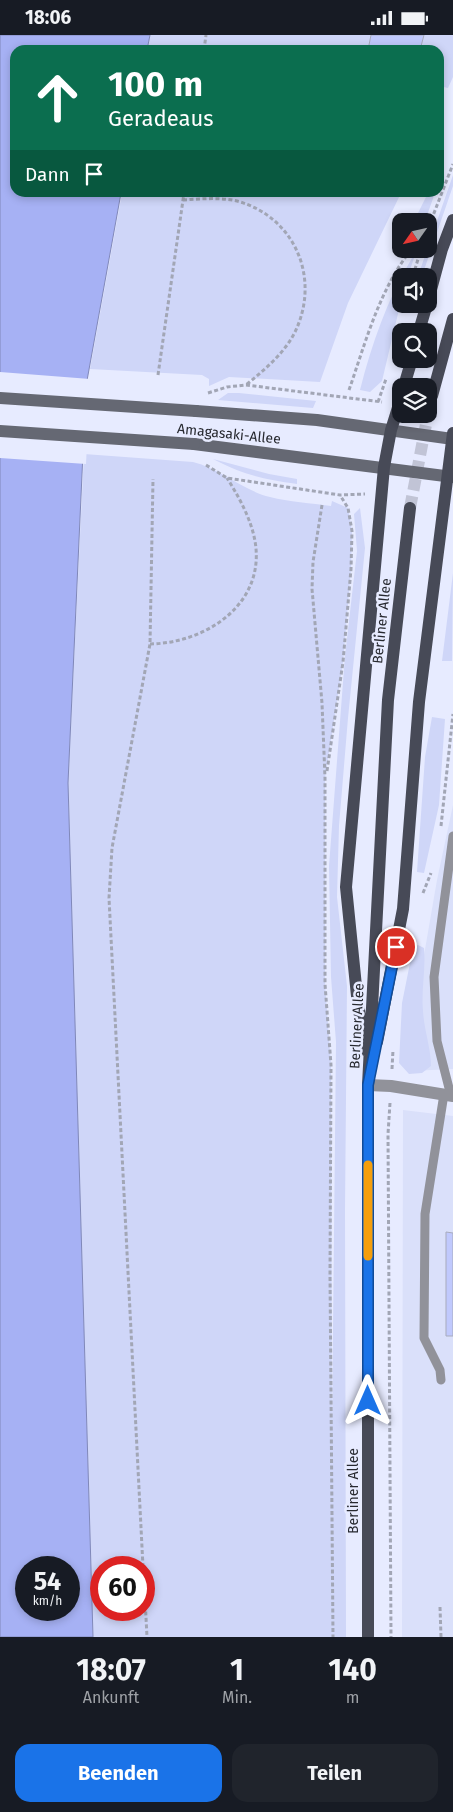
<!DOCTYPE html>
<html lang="de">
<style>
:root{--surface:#171b24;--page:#20242c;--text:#f1f3f6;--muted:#9ea1a6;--accent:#1a73e8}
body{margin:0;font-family:"Fira Sans",sans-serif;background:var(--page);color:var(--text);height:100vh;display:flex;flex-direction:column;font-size:19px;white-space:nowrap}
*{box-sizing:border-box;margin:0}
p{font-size:16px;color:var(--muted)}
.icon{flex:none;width:28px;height:28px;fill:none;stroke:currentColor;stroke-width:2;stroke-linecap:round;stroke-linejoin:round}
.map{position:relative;height:1602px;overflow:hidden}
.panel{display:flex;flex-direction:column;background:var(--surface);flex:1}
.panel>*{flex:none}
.banner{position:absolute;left:10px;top:10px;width:434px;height:152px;border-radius:15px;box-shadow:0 2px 8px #0003;background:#0b6e4f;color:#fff;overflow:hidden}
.needle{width:32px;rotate:236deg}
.controls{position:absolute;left:392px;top:178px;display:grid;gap:10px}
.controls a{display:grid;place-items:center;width:45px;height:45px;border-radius:10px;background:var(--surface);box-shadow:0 2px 8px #0003;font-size:25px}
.speed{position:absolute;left:15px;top:1521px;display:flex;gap:10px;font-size:25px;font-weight:700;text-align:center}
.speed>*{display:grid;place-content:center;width:65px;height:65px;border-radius:50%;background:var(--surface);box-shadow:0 2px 8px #0003;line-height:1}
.speed small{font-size:12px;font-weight:400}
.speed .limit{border:8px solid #d22;background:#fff;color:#111}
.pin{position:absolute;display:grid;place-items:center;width:42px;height:42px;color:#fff;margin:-21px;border:2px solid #fff;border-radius:50%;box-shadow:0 1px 5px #0007}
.me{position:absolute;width:55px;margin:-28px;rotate:0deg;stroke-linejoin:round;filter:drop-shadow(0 0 4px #0008)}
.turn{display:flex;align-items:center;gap:18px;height:105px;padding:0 15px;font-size:22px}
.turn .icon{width:65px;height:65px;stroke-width:2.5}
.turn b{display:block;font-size:35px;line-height:42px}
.then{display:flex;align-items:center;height:48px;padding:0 15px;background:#0003;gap:10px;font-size:19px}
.eta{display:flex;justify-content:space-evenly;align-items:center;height:85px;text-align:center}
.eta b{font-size:30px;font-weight:700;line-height:35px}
.cta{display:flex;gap:10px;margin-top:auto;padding:10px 15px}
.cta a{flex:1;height:58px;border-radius:15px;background:var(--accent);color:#fff;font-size:20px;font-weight:700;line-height:58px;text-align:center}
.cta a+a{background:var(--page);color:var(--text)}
.status{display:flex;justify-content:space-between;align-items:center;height:35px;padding:0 25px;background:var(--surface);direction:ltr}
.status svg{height:14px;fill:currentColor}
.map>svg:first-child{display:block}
</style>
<div class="status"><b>18:06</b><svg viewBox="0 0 49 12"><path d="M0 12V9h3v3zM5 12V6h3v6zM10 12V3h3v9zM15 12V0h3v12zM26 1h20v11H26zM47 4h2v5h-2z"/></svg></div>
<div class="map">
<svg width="453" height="1602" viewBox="0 0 453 1602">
<rect width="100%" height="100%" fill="#e7ebff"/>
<path fill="#dae0fa" d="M453,770V1034L411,1036L418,955L437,845Z
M403,1075L453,1081V1602H402Z"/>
<path fill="#cfd6f8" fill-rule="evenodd" d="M150,0H371L368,15H147Z
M424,0H453V42L448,53L439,51V15H420Z
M453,140V151L422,241H418Z
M122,158H401L348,268L320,347L229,342L209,351V344L202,340L90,334Z
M428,158H435L425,186H414Z
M412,223H414L408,241H401V266L382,346L370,357L360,355C372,308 387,265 412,223Z
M228,358H239L316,366L313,373L218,365Z
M84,419L193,427C221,434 242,455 270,462C289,467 311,468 331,471L332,466L348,473L352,496L351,534L343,627L325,743V949L331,1030L332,1392L336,1007L331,942L329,831L345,621L357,516L354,479L360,473L365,513L348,683L339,791L337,862L347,951L345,1175L346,1602H93L68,748ZM101,1532H144V1575H101Z
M213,424L269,439L297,444V449C262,444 244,440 213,424Z
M453,538L452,626H442Z
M432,682L445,684L439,770L424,838L417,837L425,722Z
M418,910L424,913C426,934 421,955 423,976C424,995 431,1013 431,1031L422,1038L409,1039L399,1028L402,968L413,913Z"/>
<path fill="#a6b1f4" stroke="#8088b9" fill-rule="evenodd" d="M0,0H150L147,15H15V158H121L86,351L68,748L93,1602H0ZM26,1532H69V1575H26Z"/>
<path fill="#e7ebff" d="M0,337L90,344L86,429L0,423Z"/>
<path fill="#c0c9fd" stroke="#a7abbd" d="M371,0H424L420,15H368Z
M446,1197L453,1198V1301H446Z"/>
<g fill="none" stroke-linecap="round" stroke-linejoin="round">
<path stroke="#c1c4d6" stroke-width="12" stroke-dasharray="12 6" stroke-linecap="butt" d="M410,473L428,379"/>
<path stroke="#a2a6b5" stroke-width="3" stroke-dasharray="4 2.5" stroke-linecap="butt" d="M204,15L206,0
M183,165C201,164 219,162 237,166C295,182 321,243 295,297C284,319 264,335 246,350
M429,191L453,129
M413,241L421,214
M395,317L400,294
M158,340L184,158
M349,355C365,309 380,252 412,214
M208,358L227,352L246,350L382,367
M378,367L386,344
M206,430L227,443L340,460L365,459
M322,470L313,527L312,554L322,668L325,743V949L331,1030L330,1240L333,1602
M150,609C206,608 266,569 255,506C251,484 239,462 227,443
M327,736L343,627L351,534L352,496L348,473L340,460
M441,791L453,679
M423,858L431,838
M392,1034L393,1015
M390,1068L388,1099L391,1602
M143,1532L109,863L112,813L150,609L153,444
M144,1544L147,1602
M440,1572L441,1602"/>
<path stroke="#91929a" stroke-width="9" d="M451,1061L437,1006L434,942L453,801
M441,1345L440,1335L424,1303L425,1179L444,1059"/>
<path stroke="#91929a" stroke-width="12" d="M368,1050L391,1051L453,1061"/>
<path stroke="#656873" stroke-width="12" d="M196,376L317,385L453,404
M194,409L453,442"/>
<path stroke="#474a57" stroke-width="12" d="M429,262L442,214L453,185
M419,296L427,269
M404,351L412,324
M432,361L453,284
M377,1007L403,874L419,667L453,398
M365,1015L357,961L346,852L384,432L391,395L401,363
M368,1602V1050L388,665L410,473"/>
<path stroke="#656873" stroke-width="12" d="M0,363L196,376
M0,396L194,409"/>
</g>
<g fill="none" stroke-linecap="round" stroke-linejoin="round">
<g stroke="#114b97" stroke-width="12">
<path id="route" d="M368,1366V1050L396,912"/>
</g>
<use href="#route" stroke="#1a73e8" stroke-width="9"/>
<path stroke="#f59e0b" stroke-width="9" d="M368,1221V1130"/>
</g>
<g text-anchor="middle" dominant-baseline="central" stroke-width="5" stroke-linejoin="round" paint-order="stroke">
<g font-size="14" fill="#272930" stroke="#e7ebff">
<text transform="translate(229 399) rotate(6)">Amagasaki-Allee</text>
<text transform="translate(382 586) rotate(-84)">Berliner Allee</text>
<text transform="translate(357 991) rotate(-87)">Berliner Allee</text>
<text transform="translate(353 1456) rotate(-90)">Berliner Allee</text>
</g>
</g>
</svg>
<div class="controls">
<a><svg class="needle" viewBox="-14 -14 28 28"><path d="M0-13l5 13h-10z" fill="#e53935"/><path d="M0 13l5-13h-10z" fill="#9ea1a6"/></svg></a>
<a><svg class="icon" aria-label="sound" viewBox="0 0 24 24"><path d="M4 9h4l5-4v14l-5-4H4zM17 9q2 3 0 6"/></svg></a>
<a><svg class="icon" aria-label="search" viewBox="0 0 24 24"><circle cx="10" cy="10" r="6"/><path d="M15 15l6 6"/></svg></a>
<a><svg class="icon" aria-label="layers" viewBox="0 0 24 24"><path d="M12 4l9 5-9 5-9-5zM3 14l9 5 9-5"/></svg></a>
</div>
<div class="speed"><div>54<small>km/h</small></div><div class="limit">60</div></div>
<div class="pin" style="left:396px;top:912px;background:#d93025"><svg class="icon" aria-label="arrive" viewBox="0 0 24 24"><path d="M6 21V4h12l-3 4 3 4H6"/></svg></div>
<svg class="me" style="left:368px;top:1366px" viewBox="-20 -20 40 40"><path d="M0-17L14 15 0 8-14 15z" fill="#1a73e8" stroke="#fff" stroke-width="4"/></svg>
<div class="banner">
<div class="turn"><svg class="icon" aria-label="ahead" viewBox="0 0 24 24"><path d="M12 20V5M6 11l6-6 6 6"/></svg><div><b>100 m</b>Geradeaus</div></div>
<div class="then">Dann<svg class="icon" aria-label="arrive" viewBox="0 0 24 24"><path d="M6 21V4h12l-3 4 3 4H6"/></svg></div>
</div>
</div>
<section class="panel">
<div class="eta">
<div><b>18:07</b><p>Ankunft</p></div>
<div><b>1</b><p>Min.</p></div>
<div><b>140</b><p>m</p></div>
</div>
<div class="cta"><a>Beenden</a><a>Teilen</a></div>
</section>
